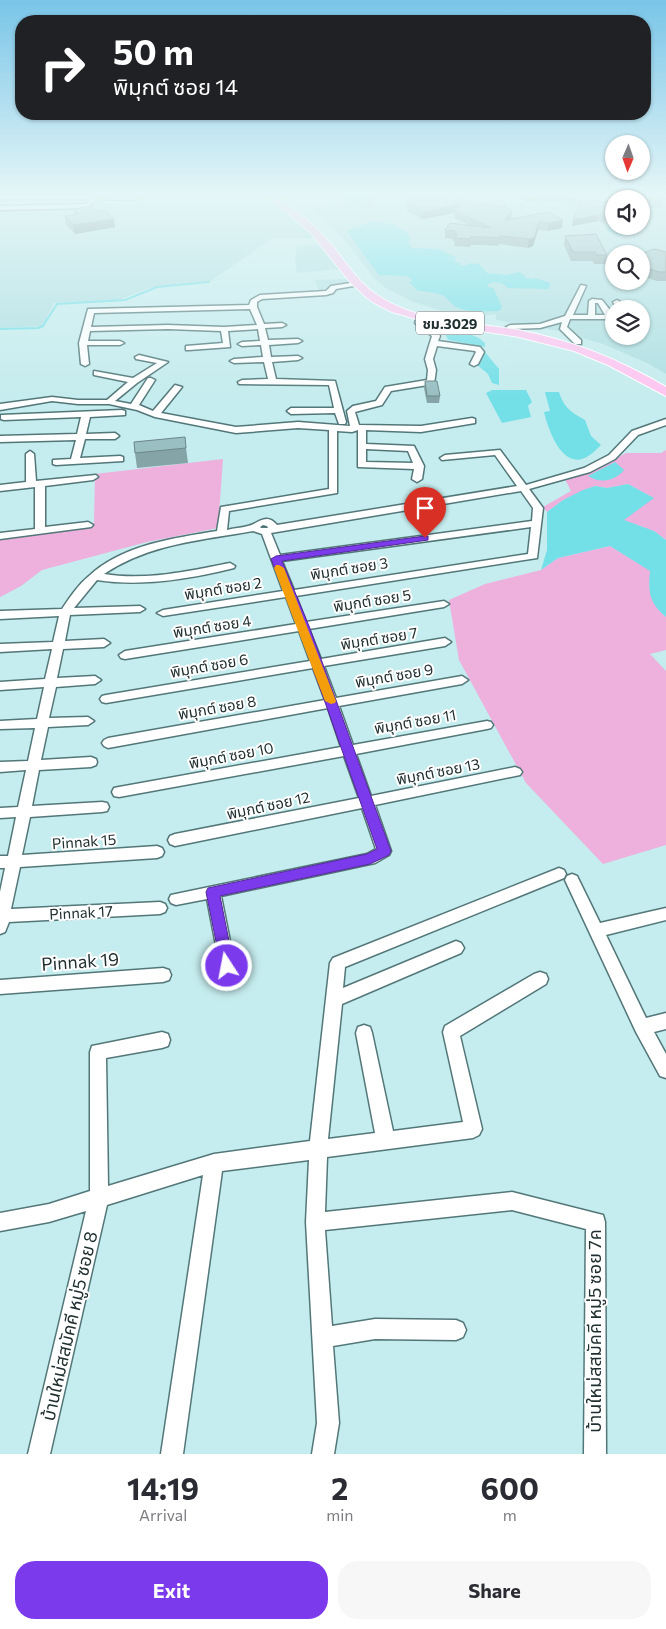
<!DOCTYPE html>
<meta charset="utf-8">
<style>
:root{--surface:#fff;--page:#f7f7f7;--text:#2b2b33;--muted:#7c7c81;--accent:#7c3aed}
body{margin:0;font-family:Commissioner,"Noto Sans Thai",sans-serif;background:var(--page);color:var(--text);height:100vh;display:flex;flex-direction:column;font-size:19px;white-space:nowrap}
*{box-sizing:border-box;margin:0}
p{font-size:16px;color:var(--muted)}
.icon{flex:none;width:28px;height:28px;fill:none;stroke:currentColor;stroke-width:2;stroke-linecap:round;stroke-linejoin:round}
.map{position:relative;height:1454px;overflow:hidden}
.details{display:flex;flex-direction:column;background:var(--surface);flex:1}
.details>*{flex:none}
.top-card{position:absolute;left:15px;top:15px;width:636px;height:105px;border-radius:20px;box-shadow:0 1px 4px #0004;background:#202124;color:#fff;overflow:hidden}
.needle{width:32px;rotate:182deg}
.controls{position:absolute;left:605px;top:135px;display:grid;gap:10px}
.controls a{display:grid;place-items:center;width:45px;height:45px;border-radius:50%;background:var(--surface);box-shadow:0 1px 4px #0004;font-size:25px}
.pin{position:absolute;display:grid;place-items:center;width:42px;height:42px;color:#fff;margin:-51px -21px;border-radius:50% 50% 50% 0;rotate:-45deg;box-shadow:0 0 5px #0007}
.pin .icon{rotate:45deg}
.me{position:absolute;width:55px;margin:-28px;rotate:349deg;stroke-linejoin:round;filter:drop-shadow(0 0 4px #0008)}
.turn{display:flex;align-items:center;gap:18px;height:105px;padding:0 15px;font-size:22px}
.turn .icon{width:65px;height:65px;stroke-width:2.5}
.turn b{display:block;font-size:35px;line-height:42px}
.eta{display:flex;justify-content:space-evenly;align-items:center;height:85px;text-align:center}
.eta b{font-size:30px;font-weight:700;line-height:35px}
.primary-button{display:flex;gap:10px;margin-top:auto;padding:10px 15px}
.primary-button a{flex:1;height:58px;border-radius:20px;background:var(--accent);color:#fff;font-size:20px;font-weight:700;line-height:58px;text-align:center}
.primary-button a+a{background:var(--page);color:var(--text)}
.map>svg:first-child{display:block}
</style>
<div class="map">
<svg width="666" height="1454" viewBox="0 0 666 1454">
<rect width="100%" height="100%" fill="#c5ecee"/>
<path fill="#afdfe2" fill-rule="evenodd" d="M142,195H263L291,216L316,238H273L209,282L149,288L116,301L54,303L43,326L0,328V209L90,207L95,199H140Z
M327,195H666V374L647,363L603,344L559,331L496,320V314L475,317L439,310L411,301L386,288L374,278L353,250L330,225L308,209L341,206ZM614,199H641V226H614ZM614,254H641V281H614ZM614,309H641V336H614Z
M323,245L340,269L297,273L295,259L297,246Z
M350,279L357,284L320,294L315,280Z"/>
<path fill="#eeb0dd" d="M666,450V540L654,531L623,520L653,498L628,484L607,488L595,486L563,500L547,512L543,507L571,491L565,479L598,468L626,453H661Z
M223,459L218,528L147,542L42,570L21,586L0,597V535L94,523L95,474Z
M610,546L651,571C647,590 651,604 666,617V650L650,654L666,671V845L603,864L526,783L459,660L449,600L485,584L541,570L558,558Z"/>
<path fill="#73dfe7" d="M341,195H374L371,202C362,206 351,206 343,202Z
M374,221L393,224L408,233L410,240L408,242L412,248L439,249L457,258L453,260L464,266L470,263L479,264L487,273L506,275L519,272L526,276L525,278L533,279L536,278L550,283L549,289L508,288C501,282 497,281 488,284L487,286L494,289L502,307L499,311C486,311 471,313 459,308C452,306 450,300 444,296C440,293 423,291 418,291L409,282L413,280L406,276L379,275L347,232L348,230Z
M614,226H635L642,230C632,237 616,237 606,230V227Z
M441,325L465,332L479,338L485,343V347L448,340Z
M485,352L499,369V385L492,383L488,374L476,364Z
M492,390H526L532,402L528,406L531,417L502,423L486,393Z
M545,392H559C564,408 571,412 585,420L591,436L601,445C596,450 589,457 582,459C560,465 548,428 544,412L550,411Z
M615,462L624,470C615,481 601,484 588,476Z
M628,484L654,498L624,520L654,531L666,540V617C649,603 648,592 650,571L610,546L558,558L541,570L547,550V512L563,500L583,490L595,486L607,488Z"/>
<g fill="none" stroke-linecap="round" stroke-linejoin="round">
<path stroke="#73dfe7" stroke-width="2" d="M0,329L38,328L43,326L57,304L125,300L157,287L209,282"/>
<g stroke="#537779" stroke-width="3">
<path id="street" d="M0,195L133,196L139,195L135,200L95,199L89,208L0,210V206L87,204L89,199H0Z
M357,282L360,284L359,285L336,289L333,293L326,295L262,299L257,302V307L264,324L282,323L286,325L282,327L265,328L268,340L298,339L302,341L298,343L269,345L271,357L298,356L302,358L298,360L272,362L276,379L335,381L346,422L345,424H339L335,413L291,414L287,411L291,408H334L329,385L239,384L238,382L242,380L268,379L264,362L234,363L230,361L234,359L263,357L261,345L242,346L238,344L242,342L260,341L258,329L228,331L230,347L189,350H186V346L223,343L221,331L168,329L90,331L88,341H120L124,343L120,345H87L89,364L85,366L81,364L79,343L88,309L249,305L251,300L260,295L326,291L331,286ZM250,309L257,325L224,327L168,325L91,327L94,313Z
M581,285L586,286L573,315H588L589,301L592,299L602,300L614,315V319H570L567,327L581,340V344H575L560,329L562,322L540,328L510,329L506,327L510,325L540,324L565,316ZM595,303H598L605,315H595Z
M617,300L619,301L624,309H617L613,302Z
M417,315H423L422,320L436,329L440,336L438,341L480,347L484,352L478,364L474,366L470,364L476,352L475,351L437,346L433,359L436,370L434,384L391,391L382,405L355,412L359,425L421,426L472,418L475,419V423L421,432L366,430V444L414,446L424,466L422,479L417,482L412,479L414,469L358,467V430L352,432L337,431V493L229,511L227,530C234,528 241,528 248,526C258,524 266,512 277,525L517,486L495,455L442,460L440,458L445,455L500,450L526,485L584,468L609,455L632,431L666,419V425L638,435L615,459L590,472L529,489L543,508L537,558L296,596L306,622L444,601L449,604L444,607L309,629L321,659L445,638L451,642L445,646L324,666L336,698L462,676L468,680L462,684L339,706L353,745L487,721L491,722L493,725L491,728L487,729L356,754L371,796L515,767L520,769L522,772L520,775L375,805L391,851L389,855L375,863L221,896L235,966L233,971L227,973L221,971L207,899L176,905L171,903L169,899L171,895L367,854L376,849L362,808L175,846L170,844L168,840L170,836L175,834L359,798L344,756L119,797L114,796L112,792L114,788L119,787L341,747L328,708L108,748L104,746L102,743L104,740L108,738L325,700L313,668L106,703L102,702L100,699L102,696L106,695L310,661L299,631L125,659L121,658L119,655L125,651L296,624L286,597L163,616L157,613L163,610L283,591L262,534L253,531C202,540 148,544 104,574C145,581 189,571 230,563L235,566L234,568C190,579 142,587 97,580L74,608L140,606L145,609L140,612L70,615L65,641L104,639L110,643L104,647L63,649L57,678L95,676L101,680L95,684L56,687L49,718L88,717L94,721L88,725L48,727L41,760L91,757L96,759L97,762L96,765L91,767L39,770L32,806L102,802L107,803L109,807L107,811L102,812L30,817L22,855L157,846L162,848L164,852L162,856L157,858L20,867L11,909L160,902L165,904L167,908L165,912L160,914L9,922L5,932L0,934V892L5,868H0V856H8L16,817L0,818V808L18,807L26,770L0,772V762L28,761L35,728L0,729V721L37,719L44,687L0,690V682L45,679L52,649L0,652V644L53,642L59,616L0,619V611L62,609C70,597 78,585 89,576C122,545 174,538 217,531L221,507L329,489V430L298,428L236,433L155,417L137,410L109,404H78L52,401L0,410V404L52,397L78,400H107L128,382L94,375V371L133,378L157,363L136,359L135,357L139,355L168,362L137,383L115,401L131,404L148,378H151L155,380L139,405L153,411L175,385L182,387L161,413L236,427L298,422L350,426L347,411L353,406L376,401L385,387L427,380L428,370L425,359L432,336L415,323ZM366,449L408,451L413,463L366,462ZM521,491L533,508L532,521L280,555L271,533ZM263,525L267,526L268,528H261L260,527ZM531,527L528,554L294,590L282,561Z
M122,410L125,411V415L90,417L86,434L115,433L119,436L115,439H85L80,458L120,456L123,457V461L56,465L53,464V460L71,459L76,440L0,442V436L77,434L81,417L4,420L1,419V415Z
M30,451L34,454L36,481L96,475L98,477L93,480L45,486V527L88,522L93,525L91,527L0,539V533L35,529V487L0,491V485L26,482V454Z
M559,868L564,870L566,874L564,878L345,967L343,988L456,941L461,943L464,948L461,953L342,1004L328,1139L375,1133L356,1033L358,1027L364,1025L370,1027L372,1033L393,1131L463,1122L443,1032L445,1026L534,974L540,972L546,974L548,979L546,984L460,1036L482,1129L479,1135L473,1138L327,1157L325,1212L512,1192L603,1215L605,1222L606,1454H584L586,1229L512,1210L325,1230L332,1326L375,1319L456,1320L463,1323L466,1330L463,1337L456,1340L375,1339L333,1346L339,1423L334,1454H312L317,1423L306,1222L309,1160L222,1171L183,1454H161L203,1175L107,1205L50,1454H28L86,1211L49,1222L0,1231V1213L49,1204L90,1191V1052L92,1046L162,1032L168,1034L170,1040L168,1046L162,1048L106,1058L108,1186L214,1154L310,1141L330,963L333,958Z
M572,874L577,876L600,923L666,908V920L606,935L646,1018L666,1013V1029L654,1032L666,1054V1078L660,1076L636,1032L565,880L567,876Z
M163,968L169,970L171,975L169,980L163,982L0,994V980Z"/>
</g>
<g stroke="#fff" stroke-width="2">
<path id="primary" d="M265,195C276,195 282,201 291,207C305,218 319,229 330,243C347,263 359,285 382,298C422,323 473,322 518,330C571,340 619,359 666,387V396L608,365L574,351L519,337L430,323L392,312L376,304L367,298L350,282L310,232Z"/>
</g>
<use href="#street" fill="#fff" fill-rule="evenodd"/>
<use href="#primary" fill="#ffc5f1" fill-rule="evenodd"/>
</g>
<path fill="#84a4a7" d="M440,195L439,199L476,206L512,210L511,219L549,212L562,228L547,231L538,230L533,246L528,248L499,244L498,246L482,245H471L470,247L454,246L455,242L453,241V239L445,238V230L468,225L454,218L455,213L422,219L406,210L407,202Z
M514,195H578L574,205L537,201L528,202Z
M632,195H664L660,208L643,207L641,204V199H631Z
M74,209L96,211L114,219L115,227L75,234L66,225L65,216L75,215Z
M609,209L605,224L598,221L572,226Z
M565,236L607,255L606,264H594L593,261H571L564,245Z
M666,252V281H657L641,276V254Z
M425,381L440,396L439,403H427L424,388Z
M186,448L188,463L137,468L135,453Z"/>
<path fill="#6b8688" d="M529,195H538L537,201L528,202Z
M576,195H578L574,205L575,198Z
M460,204L455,211V213L422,219L423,212Z
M512,210L511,218L504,227L505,220Z
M599,215L598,221L572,226L573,220Z
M114,219L115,227L75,234L73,225Z
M563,220L562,228L547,231L549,223Z
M539,222L538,230L533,246L528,248L529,239Z"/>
<path fill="#99bfc2" stroke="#6b8688" d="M413,195H439L435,199L455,196L476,206L478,203L506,206L505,209L512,210L505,220L549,212L563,220L549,223L539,222L534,238L529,239L500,236L499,238L483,237H471L470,239L455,238L457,234L454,233L455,231L445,230L450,223L491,228L455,211L460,204L423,212L407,202Z
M547,195H576L575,198Z
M632,195H664L662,201L645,199L643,197L640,199L631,198Z
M581,200L611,203L606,218L599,215L573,220Z
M90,206L96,211L104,210L114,219L73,225L65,216L79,214L74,209Z
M596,234L607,255H596L595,252H573L565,236Z
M654,249L666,252V272H659L641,266V254Z
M425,381H437L440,396H427Z
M185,437L186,448L135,453L134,442Z"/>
<linearGradient id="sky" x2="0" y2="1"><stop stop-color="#79c5e8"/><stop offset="0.49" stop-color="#e5f6f7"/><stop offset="1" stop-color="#e5f6f7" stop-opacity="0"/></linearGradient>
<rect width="666" height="398" fill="url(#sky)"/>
<path fill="#7c3aed" stroke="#51269a" d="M425,536H428V540L282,561L309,626L391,851L389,855L370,864L220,896L234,966L232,971L227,973L222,971L206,892L208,888L367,854L377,849L298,626L271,559L276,556Z"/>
<path fill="#f59e0b" d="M276,565H279L284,568L336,701L335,703L331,704L325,701L274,568Z"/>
<g text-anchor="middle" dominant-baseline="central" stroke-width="4" stroke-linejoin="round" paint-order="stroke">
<rect fill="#fff" stroke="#636d6e" stroke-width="1" x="416" y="311.5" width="68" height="23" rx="4"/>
<g font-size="14" font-weight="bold" fill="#202f30">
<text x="450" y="323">ชม.3029</text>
</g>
<g font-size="15" fill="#202f30" stroke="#fff">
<text transform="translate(349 568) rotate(-9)">พิมุกต์ ซอย 3</text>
<text transform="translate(223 588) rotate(-9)">พิมุกต์ ซอย 2</text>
<text transform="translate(372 600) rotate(-9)">พิมุกต์ ซอย 5</text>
<text transform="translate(212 626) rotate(-9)">พิมุกต์ ซอย 4</text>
<text transform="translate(379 638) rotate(-9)">พิมุกต์ ซอย 7</text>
<text transform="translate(209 665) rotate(-10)">พิมุกต์ ซอย 6</text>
<text transform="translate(394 675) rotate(-10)">พิมุกต์ ซอย 9</text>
<text transform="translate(217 707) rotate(-10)">พิมุกต์ ซอย 8</text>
<text transform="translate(415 721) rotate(-10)">พิมุกต์ ซอย 11</text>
<text transform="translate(231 755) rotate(-11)">พิมุกต์ ซอย 10</text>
<text transform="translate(438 771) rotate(-11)">พิมุกต์ ซอย 13</text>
<text transform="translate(268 805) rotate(-12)">พิมุกต์ ซอย 12</text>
<text transform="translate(84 841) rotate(-4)">Pinnak 15</text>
<text transform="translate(81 912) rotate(-3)">Pinnak 17</text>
</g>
<g font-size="18" fill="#202f30" stroke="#fff">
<text transform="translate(80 961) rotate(-4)">Pinnak 19</text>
<text transform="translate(69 1326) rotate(-77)">บ้านใหม่สสมัคคี หมู่5 ซอย 8</text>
<text transform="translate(594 1331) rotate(-90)">บ้านใหม่สสมัคคี หมู่5 ซอย 7ค</text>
</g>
</g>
</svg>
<div class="controls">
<a><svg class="needle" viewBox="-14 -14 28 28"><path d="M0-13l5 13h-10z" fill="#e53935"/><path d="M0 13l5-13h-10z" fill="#7c7c81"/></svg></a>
<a><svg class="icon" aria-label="sound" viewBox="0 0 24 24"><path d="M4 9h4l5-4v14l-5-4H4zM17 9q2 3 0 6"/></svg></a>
<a><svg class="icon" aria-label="search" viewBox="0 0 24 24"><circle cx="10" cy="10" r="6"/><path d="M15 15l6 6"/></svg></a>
<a><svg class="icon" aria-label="layers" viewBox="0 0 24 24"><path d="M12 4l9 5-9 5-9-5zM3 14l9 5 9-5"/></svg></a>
</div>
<div class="pin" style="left:425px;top:538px;background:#d93025"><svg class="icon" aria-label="arrive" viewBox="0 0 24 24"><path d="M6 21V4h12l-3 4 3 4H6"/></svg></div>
<svg class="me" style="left:227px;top:966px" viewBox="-20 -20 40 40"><circle r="17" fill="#7c3aed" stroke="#fff" stroke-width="3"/><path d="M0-11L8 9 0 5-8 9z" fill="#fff"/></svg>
<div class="top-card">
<div class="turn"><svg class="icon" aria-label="right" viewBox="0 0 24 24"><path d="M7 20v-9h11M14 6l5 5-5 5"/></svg><div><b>50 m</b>พิมุกต์ ซอย 14</div></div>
</div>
</div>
<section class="details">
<div class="eta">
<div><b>14:19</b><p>Arrival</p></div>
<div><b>2</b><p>min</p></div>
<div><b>600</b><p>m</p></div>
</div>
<div class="primary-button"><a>Exit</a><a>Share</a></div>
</section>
